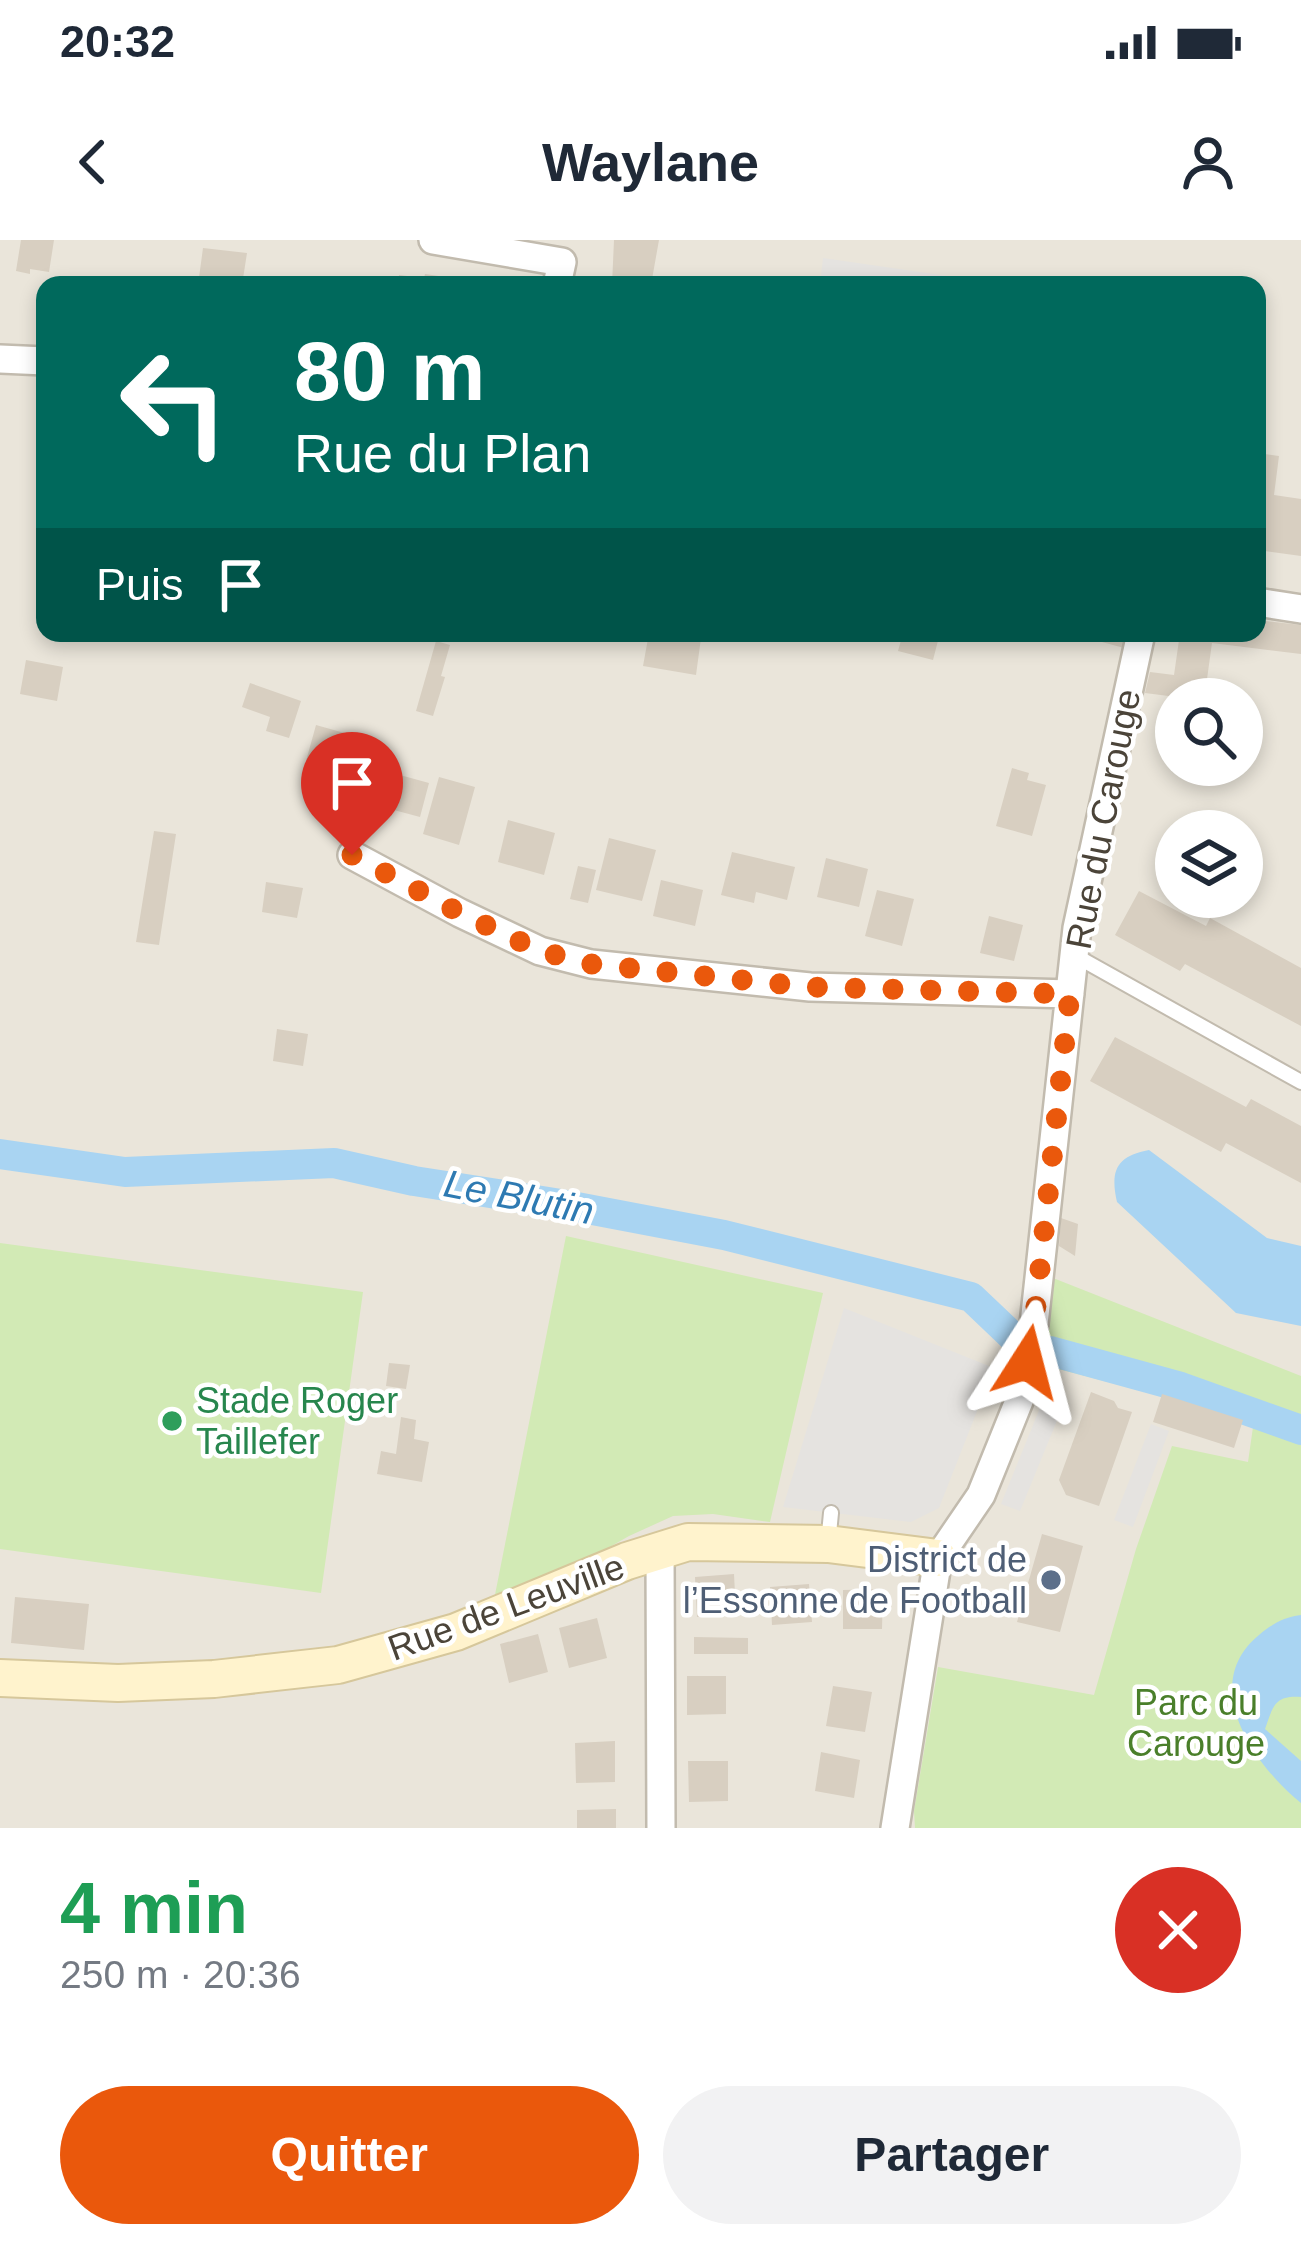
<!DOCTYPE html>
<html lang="fr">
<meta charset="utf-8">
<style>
:root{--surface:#fff;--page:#f2f2f3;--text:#1f2937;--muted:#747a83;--accent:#ea580c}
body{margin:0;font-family:Arial,sans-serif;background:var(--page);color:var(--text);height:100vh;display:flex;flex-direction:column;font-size:45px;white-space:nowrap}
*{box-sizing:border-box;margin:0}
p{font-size:39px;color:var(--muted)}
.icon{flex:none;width:66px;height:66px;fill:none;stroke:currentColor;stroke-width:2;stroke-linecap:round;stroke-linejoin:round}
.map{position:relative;height:1588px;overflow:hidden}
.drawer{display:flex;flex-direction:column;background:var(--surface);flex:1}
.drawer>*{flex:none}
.guide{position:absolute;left:36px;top:36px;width:1230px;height:366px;border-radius:24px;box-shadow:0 6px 18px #0003;background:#00695c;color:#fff;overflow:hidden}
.tools{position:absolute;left:1155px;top:438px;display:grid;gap:24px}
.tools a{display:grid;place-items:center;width:108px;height:108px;border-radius:50%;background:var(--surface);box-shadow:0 6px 18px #0003;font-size:60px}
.pin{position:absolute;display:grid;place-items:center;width:102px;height:102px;color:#fff;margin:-123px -51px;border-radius:50% 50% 50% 0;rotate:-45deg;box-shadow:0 0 12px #0007}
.pin .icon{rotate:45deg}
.me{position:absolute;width:132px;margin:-66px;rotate:9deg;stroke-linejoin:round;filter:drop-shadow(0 0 9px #0008)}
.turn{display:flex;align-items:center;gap:42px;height:252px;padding:0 60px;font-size:54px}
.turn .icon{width:156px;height:156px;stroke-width:2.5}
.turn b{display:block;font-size:84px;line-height:102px}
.then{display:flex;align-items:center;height:114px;padding:0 60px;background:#0003;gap:24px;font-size:45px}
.round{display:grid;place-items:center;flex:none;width:126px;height:126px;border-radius:63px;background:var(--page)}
.headline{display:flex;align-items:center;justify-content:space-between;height:204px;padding:0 60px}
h1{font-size:72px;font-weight:700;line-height:90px;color:#1e9e55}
.cta{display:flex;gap:24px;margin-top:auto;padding:24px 60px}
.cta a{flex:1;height:138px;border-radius:72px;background:var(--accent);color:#fff;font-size:48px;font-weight:700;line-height:138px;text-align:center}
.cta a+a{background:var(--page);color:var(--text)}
.status{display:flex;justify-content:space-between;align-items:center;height:84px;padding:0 60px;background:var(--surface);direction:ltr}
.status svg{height:33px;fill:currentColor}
header{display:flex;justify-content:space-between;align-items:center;height:156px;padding:0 60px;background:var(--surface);font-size:54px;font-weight:700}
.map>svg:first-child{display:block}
</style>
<div class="status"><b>20:32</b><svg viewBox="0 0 49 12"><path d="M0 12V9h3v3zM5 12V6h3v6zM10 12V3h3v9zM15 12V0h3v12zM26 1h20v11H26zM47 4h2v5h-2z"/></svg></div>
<header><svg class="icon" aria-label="back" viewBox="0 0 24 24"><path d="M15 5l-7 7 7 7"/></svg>Waylane<svg class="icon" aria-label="person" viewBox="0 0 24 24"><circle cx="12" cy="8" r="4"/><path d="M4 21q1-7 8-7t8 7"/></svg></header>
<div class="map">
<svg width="1301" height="1588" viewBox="0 0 1301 1588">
<rect width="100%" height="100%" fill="#f6f3ec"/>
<path fill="#eae5da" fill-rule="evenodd" d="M0,0H1301V1588H0ZM45,45H1257V393H45ZM1176,459H1242V525H1176ZM1176,591H1242V657H1176Z"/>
<path fill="#d2eab5" d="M566,996L823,1053L770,1282L713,1274L673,1276L629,1296L491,1375Z
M0,1003L363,1052L321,1353L0,1309Z
M1048,1036L1301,1136V1588H915L914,1571L938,1427L1094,1455L1136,1309L1172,1206L1248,1222L1254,1180L1039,1124Z"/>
<path fill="#e5e3e0" d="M823,18L1010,45H820Z
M844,1068L994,1128L939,1268L911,1282L783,1267Z
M1044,1158L1063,1166L1020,1271L1001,1264Z
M1151,1184L1169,1191L1133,1287L1114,1280Z"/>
<path fill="#a9d4f2" d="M1149,910L1267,998L1301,1006V1086L1236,1073L1117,962C1110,931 1116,916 1149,910Z
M1301,1375V1457C1274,1455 1273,1467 1265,1489L1301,1521V1563C1254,1525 1198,1445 1259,1395C1274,1383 1282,1378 1301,1375Z"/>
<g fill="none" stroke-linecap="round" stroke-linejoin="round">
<path stroke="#a9d4f2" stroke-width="30" d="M0,914L125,932L334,923L414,941L561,964L724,995L971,1057L1014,1098
M1050,1111L1181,1147L1301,1190"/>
</g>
<path fill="#d8cfc1" d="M21,0H54L49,32L30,29V34L16,31Z
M614,0H659L651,45H612Z
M203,8L247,13L242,45H198Z
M425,34L452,38V45H398L399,35L424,38Z
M1257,213L1279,216L1274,255L1301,259V316L1257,310Z
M1257,380L1301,385V414L1212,403L1207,439L1220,442L1218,459H1192L1145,453L1150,432L1174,435L1179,400L1168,398L1171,393H1257Z
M649,393L701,398L696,435L643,426Z
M903,393H940L933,420L898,411Z
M1069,393H1127L1124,408Z
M436,401L450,405L441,436L445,437L433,476L416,471Z
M26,420L63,427L57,461L20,454Z
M250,443L301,461L289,498L266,491L270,477L242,467Z
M316,485L348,494L346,501L378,509L368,546L350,542L349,547L335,543L337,535L323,531L324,526L306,521Z
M1012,528L1029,533L1027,540L1046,545L1032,596L996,586Z
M389,532L429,543L420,577L379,566Z
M439,537L475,547L459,605L423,594Z
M508,580L555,593L544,635L498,622Z
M154,591L176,594L159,705L136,702Z
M609,598L656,610L642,661L596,650Z
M732,612L795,627L787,660L756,652L754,663L721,655Z
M826,618L868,629L859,667L817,657Z
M578,626L596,630L588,663L570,659Z
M661,640L703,650L695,686L653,676Z
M266,642L303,648L297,678L262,672Z
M877,650L914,659L902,706L865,696Z
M1139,651L1206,686L1210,678L1301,728V786L1185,724L1180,731L1115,695Z
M989,676L1023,685L1014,721L980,713Z
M277,789L308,794L303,826L273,821Z
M1115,797L1246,867L1251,859L1301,886V943L1226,903L1221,912L1090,841Z
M1061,978L1078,984L1075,1016L1059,1006Z
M389,1123L410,1125L406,1149L386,1146Z
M1091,1152L1114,1161L1118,1168L1132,1172L1099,1266L1066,1255L1059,1240Z
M1162,1154L1243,1180L1234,1208L1153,1182Z
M401,1177L416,1180L414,1199L429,1202L422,1242L377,1234L381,1211L396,1214Z
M1042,1294L1083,1306L1060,1392L1017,1382Z
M734,1334L736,1374L697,1377L695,1337Z
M809,1344L812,1382L772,1385L770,1347Z
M883,1349L882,1389H843V1350Z
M15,1357L89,1364L84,1410L11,1403Z
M597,1378L607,1418L569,1428L559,1388Z
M538,1394L548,1432L509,1443L500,1404Z
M694,1397L748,1398V1414H694Z
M687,1436H726V1474L687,1475Z
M833,1446L872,1452L865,1492L826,1486Z
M615,1501V1542L576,1543L575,1503Z
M821,1512L860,1520L854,1558L815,1551Z
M688,1521H728V1561L689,1562Z
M616,1569V1588H577V1570Z"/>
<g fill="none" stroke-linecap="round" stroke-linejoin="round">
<g stroke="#c2bbae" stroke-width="18">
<path id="lane" d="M1074,715L1301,842
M828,1304L831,1273"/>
</g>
<g stroke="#c2bbae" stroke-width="32">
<path id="street" d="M433,0L562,22L557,45
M0,119L45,121
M1257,362L1301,369
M352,615L460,673L540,711L591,724L810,747L1070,754
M660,1311L661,1588
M895,1588L938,1318L981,1255L1019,1161L1034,1084L1077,688L1141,393"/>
</g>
<g stroke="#d6c79b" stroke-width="40">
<path id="secondary" d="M0,1438L118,1443L214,1439L338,1425L456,1392L627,1321L688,1302L828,1304L938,1318"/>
</g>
<use href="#lane" stroke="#fff" stroke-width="14"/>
<use href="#street" stroke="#fff" stroke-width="27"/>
<use href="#secondary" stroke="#fff3cd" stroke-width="36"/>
</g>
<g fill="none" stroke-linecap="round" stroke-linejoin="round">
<path stroke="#ea580c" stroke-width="21" stroke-dasharray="0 37.8" d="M352,615L460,673L540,711L591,724L810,747L1070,754L1034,1084L1027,1122"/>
</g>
<circle fill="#2e9e5b" stroke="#fff" stroke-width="4.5" cx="172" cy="1181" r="12"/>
<circle fill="#5c6f8a" stroke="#fff" stroke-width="4.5" cx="1051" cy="1340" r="12"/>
<g text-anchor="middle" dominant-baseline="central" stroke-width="9" stroke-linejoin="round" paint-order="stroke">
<g font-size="36" fill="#4b4439" stroke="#fff">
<text transform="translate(1103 579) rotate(-79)">Rue du Carouge</text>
<text transform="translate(506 1367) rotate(-20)">Rue de Leuville</text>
</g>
<g font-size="36" fill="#27864d" stroke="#fff" text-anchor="start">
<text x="196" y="1160">Stade Roger<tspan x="196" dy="41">Taillefer</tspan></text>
</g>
<g font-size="36" fill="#4e5e75" stroke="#fff" text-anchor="end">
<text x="1027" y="1319">District de<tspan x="1027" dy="41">l’Essonne de Football</tspan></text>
</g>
<g font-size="36" fill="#4a7f2a" stroke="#fff">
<text x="1196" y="1462">Parc du<tspan x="1196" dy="41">Carouge</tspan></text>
</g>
<g font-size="39" font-style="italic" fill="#2e7ab2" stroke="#fff">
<text transform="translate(519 957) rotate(11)">Le Blutin</text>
</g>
</g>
</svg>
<div class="tools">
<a><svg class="icon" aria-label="search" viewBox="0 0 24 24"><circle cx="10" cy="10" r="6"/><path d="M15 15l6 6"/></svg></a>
<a><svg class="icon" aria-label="layers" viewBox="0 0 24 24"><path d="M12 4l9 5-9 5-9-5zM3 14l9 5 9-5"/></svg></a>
</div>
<div class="pin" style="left:352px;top:615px;background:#d93025"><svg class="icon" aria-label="arrive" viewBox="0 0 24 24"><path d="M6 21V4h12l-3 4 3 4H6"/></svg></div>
<svg class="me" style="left:1027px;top:1122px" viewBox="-20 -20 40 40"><path d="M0-17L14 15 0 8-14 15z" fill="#ea580c" stroke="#fff" stroke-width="4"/></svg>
<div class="guide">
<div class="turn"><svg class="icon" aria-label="left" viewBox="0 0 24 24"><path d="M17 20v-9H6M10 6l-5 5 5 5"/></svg><div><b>80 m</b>Rue du Plan</div></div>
<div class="then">Puis<svg class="icon" aria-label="arrive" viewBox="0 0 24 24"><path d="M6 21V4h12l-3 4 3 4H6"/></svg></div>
</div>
</div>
<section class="drawer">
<div class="headline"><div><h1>4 min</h1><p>250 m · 20:36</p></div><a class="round" style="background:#d93025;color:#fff"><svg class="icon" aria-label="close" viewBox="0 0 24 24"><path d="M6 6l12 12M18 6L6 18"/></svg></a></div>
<div class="cta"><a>Quitter</a><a>Partager</a></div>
</section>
